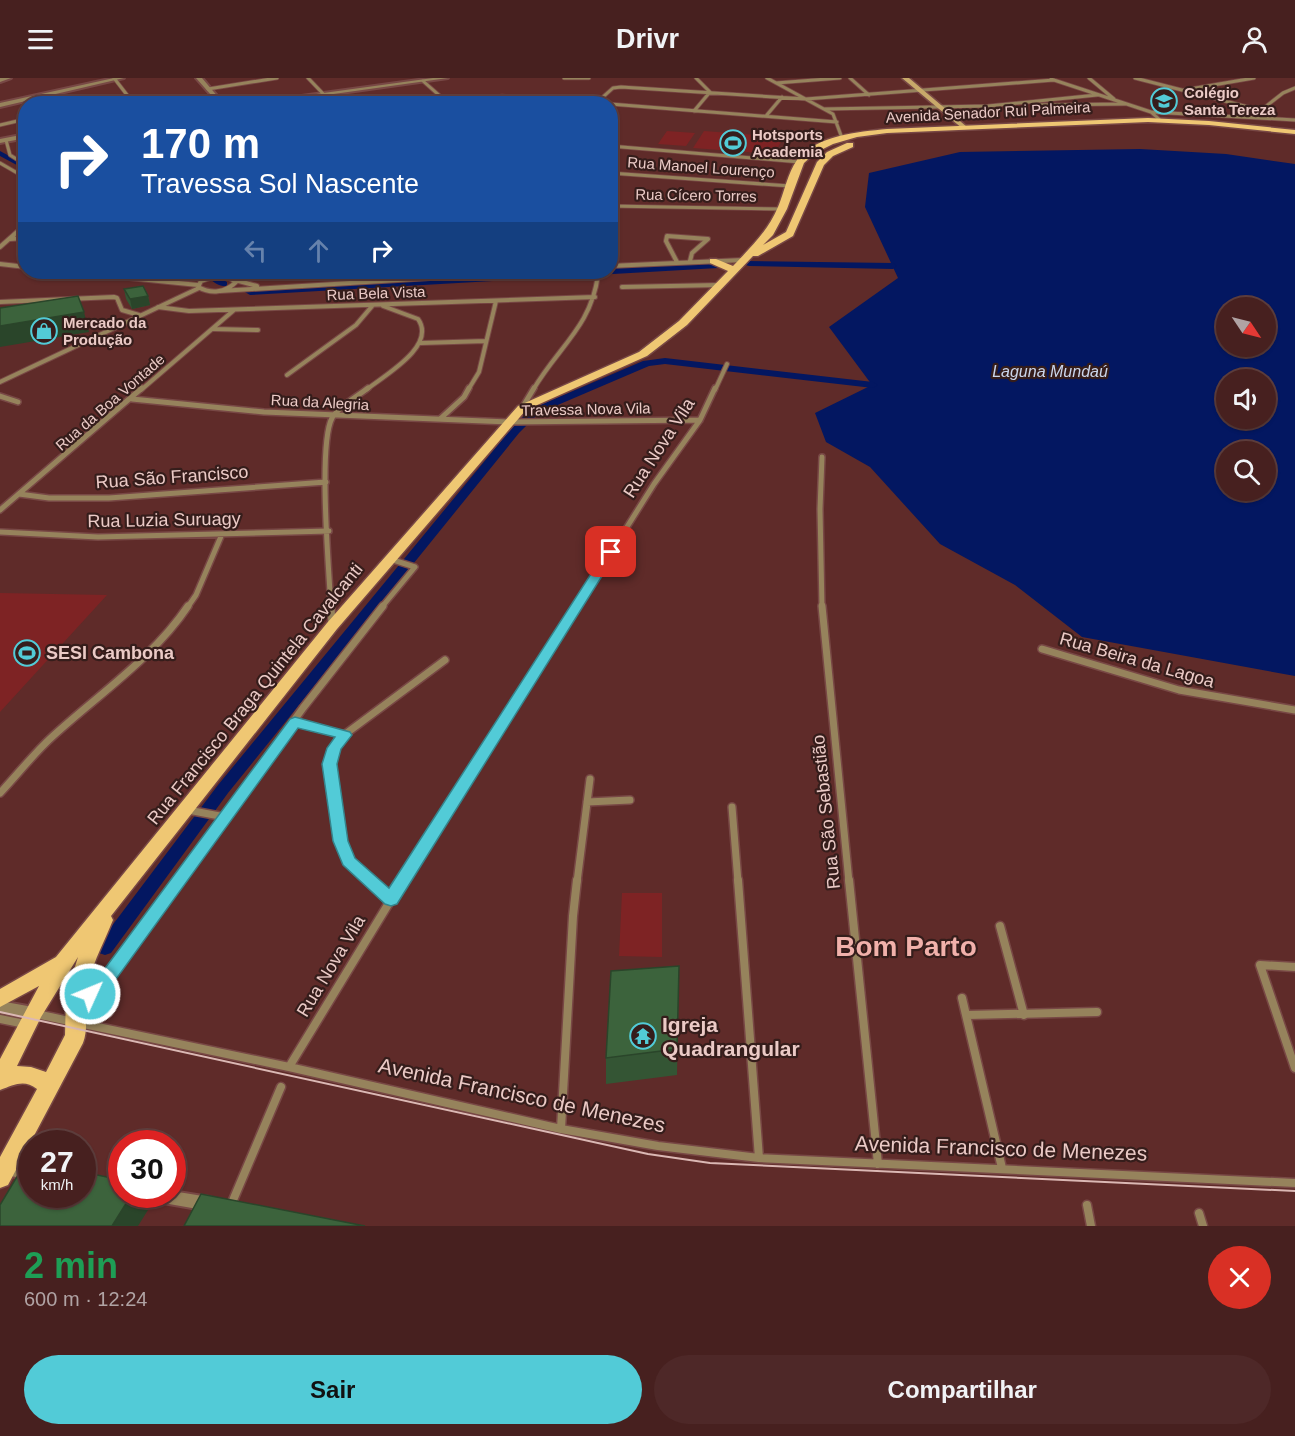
<!DOCTYPE html>
<html lang="pt">
<meta charset="utf-8">
<style>
:root{--surface:#47201f;--page:#4e2828;--text:#f1f3f6;--muted:#b0a3a4;--line:#5f3e3d;--accent:#52cbd7}
body{margin:0;font-family:Arial,sans-serif;background:var(--page);color:var(--text);height:100vh;display:flex;flex-direction:column;font-size:22px;white-space:nowrap}
*{box-sizing:border-box;margin:0}
p{font-size:20px;color:var(--muted)}
.icon{flex:none;width:33px;height:33px;fill:none;stroke:currentColor;stroke-width:2;stroke-linecap:round;stroke-linejoin:round}
.map{position:relative;height:1148px;overflow:hidden}
.sheet{display:flex;flex-direction:column;background:var(--surface);flex:1}
.sheet>*{flex:none}
.hud{position:absolute;left:18px;top:18px;width:600px;height:183px;border-radius:24px;box-shadow:0 2px 4px #0004,0 0 0 2px var(--line);background:#1a4fa0;color:#fff;overflow:hidden}
.needle{width:39px;rotate:125deg}
.fabs{position:absolute;left:1216px;top:219px;display:grid;gap:12px}
.fabs a{display:grid;place-items:center;width:60px;height:60px;border-radius:50%;background:var(--surface);box-shadow:0 2px 4px #0004,0 0 0 2px var(--line);font-size:30px}
.speed{position:absolute;left:18px;top:1052px;display:flex;gap:12px;font-size:30px;font-weight:700;text-align:center}
.speed>*{display:grid;place-content:center;width:78px;height:78px;border-radius:50%;background:var(--surface);box-shadow:0 2px 4px #0004,0 0 0 2px var(--line);line-height:1}
.speed small{font-size:15px;font-weight:400}
.speed .limit{border:9px solid #d22;background:#fff;color:#111}
.pin{position:absolute;display:grid;place-items:center;width:51px;height:51px;color:#fff;margin:-26px;border-radius:12px;box-shadow:0 3px 9px #0006}
.me{position:absolute;width:66px;margin:-33px;rotate:46deg;stroke-linejoin:round;filter:drop-shadow(0 0 4px #0008)}
.turn{display:flex;align-items:center;gap:21px;height:126px;padding:0 24px;font-size:27px}
.turn .icon{width:78px;height:78px;stroke-width:2.5}
.turn b{display:block;font-size:42px;line-height:51px}
.lanes{display:flex;align-items:center;height:57px;padding:0 24px;background:#0003;justify-content:center;gap:30px;direction:ltr}
.lanes .off{opacity:.35}
.round{display:grid;place-items:center;flex:none;width:63px;height:63px;border-radius:32px;background:var(--page)}
.head{display:flex;align-items:center;justify-content:space-between;height:102px;padding:0 24px}
h1{font-size:36px;font-weight:600;line-height:45px;color:#1e9e55}
.action{display:flex;gap:12px;margin-top:auto;padding:12px 24px}
.action a{flex:1;height:69px;border-radius:36px;background:var(--accent);color:#111;font-size:24px;font-weight:600;line-height:69px;text-align:center}
.action a+a{background:var(--page);color:var(--text)}
header{display:flex;justify-content:space-between;align-items:center;height:78px;padding:0 24px;background:var(--surface);font-size:27px;font-weight:600}
.map>svg:first-child{display:block}
</style>
<header><svg class="icon" aria-label="menu" viewBox="0 0 24 24"><path d="M4 6h16M4 12h16M4 18h16"/></svg>Drivr<svg class="icon" aria-label="person" viewBox="0 0 24 24"><circle cx="12" cy="8" r="4"/><path d="M4 21q1-7 8-7t8 7"/></svg></header>
<div class="map">
<svg width="1295" height="1148" viewBox="0 0 1295 1148">
<rect width="100%" height="100%" fill="#5f2b29"/>
<path fill="#7e2324" d="M667,53L695,55L686,68L658,66Z
M704,53L784,59L774,76L693,70Z
M0,515L107,517L0,634Z
M622,815H662V879L619,878Z"/>
<path fill="#031761" fill-rule="evenodd" d="M1140,71L1226,76L1295,86V598L1082,559L1015,507L940,466L870,389L826,364L815,335L872,307L829,249L898,200L865,129L869,95L960,74ZM1227,230H1266V268H1227ZM1227,302H1266V340H1227ZM1227,374H1266V412H1227Z"/>
<g fill="none" stroke-linecap="round" stroke-linejoin="round">
<path fill="#031761" fill-rule="evenodd" d="M0,73L26,87V92L0,78Z
M746,183L893,185L897,188L893,191L749,188L746,187Z
M715,185L718,186V190L250,217L245,214L250,211L570,194H610V190Z
M214,197L227,204V208C221,209 213,205 210,200Z
M665,280L873,304L878,307L873,310L665,286L649,288L539,335L519,355L228,715L111,875L105,877L99,875L96,870L99,865L218,707L511,351L531,331L643,283Z"/>
<g stroke="#784845" stroke-width="4.5">
<path id="minor-far4" d="M114,0L134,26
M308,0L333,26
M564,0H589
M767,0L833,36L842,60
M850,0L869,17
M1089,0L1114,21
M1135,0L1260,32
M1051,1L1151,34L1160,42
M423,3L449,26
M776,5L840,0
M208,11L277,0
M1184,12L1254,0
M448,24L502,18L597,25
M595,26L613,10L621,9L806,21L1054,2
M610,26L837,44
M1033,27L1125,26
M824,31L988,28L1097,17
M694,33L710,14L696,0
M1260,33L1283,15L1295,10
M1151,34L1295,42
M766,38L782,19
M0,47L26,41
M6,62L10,77L26,87
M610,68L800,84
M0,85L26,100
M610,95L790,108
M610,128L782,131"/>
</g>
<g stroke="#784845" stroke-width="6">
<path id="minor-far3" d="M10,161L26,160
M0,169L26,146
M677,184L666,163L667,158L708,161L692,175L690,183
M0,186L26,189
M610,188L743,182
M70,194L198,207
M193,194L209,199
M213,199H228L236,204C225,215 211,216 198,209L201,203Z
M235,202L257,208
M622,209L719,207
M220,213L528,194
M0,224L114,219L117,220L122,232L139,237
M158,229L189,233L595,219
M214,251L258,252
M421,265L486,263
M287,297L356,247L373,227
M0,304L199,210
M141,312L234,232
M366,312C385,297 437,268 418,241L383,228
M468,312L479,294L496,223
M533,312C558,269 591,249 598,197
M715,312L727,286"/>
</g>
<g stroke="#784845" stroke-width="8">
<path id="minor-far2" d="M0,318L18,324
M132,321L264,334L509,344L700,342
M522,330L534,310
M440,341L464,319L469,310
M822,379L820,431L822,530
M19,416L49,420H109L326,404
M0,432L142,310
M0,454L98,459L329,453
M187,530L196,517L222,456
M331,530C329,493 318,367 332,340C338,329 358,318 368,310
M381,530L415,489L390,481
M576,530L654,406L700,342L715,310"/>
</g>
<g stroke="#784845" stroke-width="10">
<path id="minor-far1" d="M331,528L332,547
M822,528L849,804
M1042,571L1179,612L1295,632
M295,644L344,657
M0,715C18,696 34,675 53,658C99,616 153,580 188,528
M587,724L630,722
M732,729L738,804
M188,732L225,739
M177,804L303,630L383,528
M372,804L349,783L340,763L330,686L334,670L344,657L445,582
M402,804L577,528
M577,804L590,701"/>
</g>
<g stroke="#784845" stroke-width="11">
<path id="minor" d="M370,802L391,821
M738,802L759,1080
M849,802L878,1086
M1000,848L1024,937
M1295,889L1260,887L1295,990
M79,917L93,913L106,902L178,802
M962,920L1002,1090
M36,936L289,989L561,1051L658,1068L759,1080L1295,1105
M968,937L1097,934
M0,941L25,946
M289,989L403,802
M561,1051L573,838L577,802
M231,1127L281,1009
M1087,1127L1091,1148
M1199,1135L1203,1148"/>
</g>
<g stroke="#784845" stroke-width="4">
<path id="tertiary" d="M0,0H11L0,4Z
M114,0H124L0,29V25Z
M196,0H202L224,26H219Z
M433,0H448L262,26H244Z
M26,56V60L0,65V61Z
M0,923L33,929L38,931L40,935L38,939L33,941L0,935Z
M0,1082L32,1088V1102L0,1096Z
M172,1113L209,1119L215,1121L217,1126L215,1131L209,1133L152,1123L146,1121L144,1116H172Z"/>
</g>
<g stroke="#784845" stroke-width="3">
<path id="secondary" d="M902,0H909L967,49V51H963Z"/>
</g>
<g stroke="#784845" stroke-width="3">
<path id="primary" d="M1148,40L1209,43L1295,52V56L1209,47L1148,44L887,55L857,59L833,66L815,75L804,85L787,131L773,157L763,167L786,154L817,84L827,74L847,65H853V69L833,78L824,87L793,158L758,178H753L687,247L647,278L526,332L337,551L111,838L113,842C103,867 89,891 86,918C84,934 89,949 83,965L8,1107L0,1110V1079L37,1011C24,1001 14,1007 0,1012V981L39,908L0,929V911L56,879L327,545L518,328L639,274L679,243L728,193L710,185V181H716L733,188C751,169 768,153 778,129C784,115 788,94 797,82C817,57 858,54 887,51ZM78,879L66,918L65,957L46,994L31,989L17,988L41,939Z"/>
</g>
<use href="#minor-far4" stroke="#96835c" stroke-width="3"/>
<use href="#minor-far3" stroke="#96835c" stroke-width="4"/>
<use href="#minor-far2" stroke="#96835c" stroke-width="5"/>
<use href="#minor-far1" stroke="#96835c" stroke-width="7"/>
<use href="#minor" stroke="#96835c" stroke-width="8"/>
<use href="#tertiary" fill="#96835c" fill-rule="evenodd"/>
<use href="#secondary" fill="#c8a96a" fill-rule="evenodd"/>
<use href="#primary" fill="#efc773" fill-rule="evenodd"/>
<path stroke="#dbb8b4" stroke-width="2" d="M0,934L648,1076L710,1085L1295,1113"/>
</g>
<path fill="#345534" d="M124,211L148,218L150,227L132,231L126,221Z
M679,888L677,997L606,1006V980Z"/>
<path fill="#2a452a" d="M148,218L150,227L132,231L130,221Z
M84,234L89,254L0,269V248Z
M132,1116H143L148,1132L138,1148H112Z"/>
<path fill="#3c633c" stroke="#2a452a" stroke-width="1.5" d="M143,208L148,218L130,221L124,211Z
M78,218L84,234L0,248V230Z
M679,888L677,971L606,980L611,893Z
M27,1082L32,1083V1116H82V1094L122,1102V1116H132L112,1148H0V1127Z
M201,1116L365,1148H184Z"/>
<path fill="#52cbd7" stroke="#35848c" stroke-width="1.5" d="M611,471L617,474L397,826L391,828L385,826L343,787L333,763L322,686L327,670L335,659L298,650L106,915L90,923L84,921L81,916C86,907 97,901 103,893L290,641L295,639L350,654L352,657L341,671L337,686L348,763L355,780L389,810L605,474Z"/>
<defs>
<g id="school-ring" transform="scale(1.35)"><circle r="9.5" fill="#351d1b" stroke="#52cbd7" stroke-width="1.5"/><path d="M0-5L7-2L0 1L-7-2ZM-4 1L0 2.5L4 1V4Q0 6-4 4Z" fill="#52cbd7"/></g>
<g id="stadium-ring" transform="scale(1.35)"><circle r="9.5" fill="#351d1b" stroke="#52cbd7" stroke-width="1.5"/><path d="M0-5a6.5 5 0 1 0 0 10a6.5 5 0 1 0 0-10ZM-3.5-1.8h7v3.6h-7Z" fill="#52cbd7"/></g>
<g id="shop-ring" transform="scale(1.35)"><circle r="9.5" fill="#351d1b" stroke="#52cbd7" stroke-width="1.5"/><path d="M-5-2.5h2.3a2.7 3.5 0 0 1 5.4 0H5L5.5 6h-11ZM-1.5-2.5h3a1.5 2.3 0 0 0-3 0Z" fill="#52cbd7"/></g>
<g id="temple-ring" transform="scale(1.35)"><circle r="9.5" fill="#351d1b" stroke="#52cbd7" stroke-width="1.5"/><path d="M0-6L5-2H3V0L6.5 2.5H4V6H1.5V3h-3V6H-4V2.5H-6.5L-3 0V-2H-5Z" fill="#52cbd7"/></g>
</defs>
<g fill-rule="evenodd">
<use href="#school-ring" x="1164" y="23"/>
<use href="#stadium-ring" x="733" y="65"/>
<use href="#shop-ring" x="44" y="253"/>
<use href="#stadium-ring" x="27" y="575"/>
<use href="#temple-ring" x="643" y="958"/>
</g>
<g text-anchor="middle" dominant-baseline="central" stroke-width="4.5" stroke-linejoin="round" paint-order="stroke">
<g font-size="15" font-weight="bold" fill="#ebcac6" stroke="#351d1b" text-anchor="start">
<text x="1184" y="14">Colégio<tspan x="1184" dy="17">Santa Tereza</tspan></text>
<text x="752" y="56">Hotsports<tspan x="752" dy="17">Academia</tspan></text>
<text x="63" y="244">Mercado da<tspan x="63" dy="17">Produção</tspan></text>
</g>
<g font-size="15" fill="#ebcac6" stroke="#351d1b">
<text transform="translate(988 34) rotate(-3)">Avenida Senador Rui Palmeira</text>
<text transform="translate(701 89) rotate(4)">Rua Manoel Lourenço</text>
<text transform="translate(696 117) rotate(1)">Rua Cícero Torres</text>
<text transform="translate(376 215) rotate(-2)">Rua Bela Vista</text>
<text transform="translate(110 324) rotate(-41)">Rua da Boa Vontade</text>
<text transform="translate(320 324) rotate(3)">Rua da Alegria</text>
<text transform="translate(586 331) rotate(-1)">Travessa Nova Vila</text>
</g>
<g font-size="16" font-style="italic" fill="#cad5eb" stroke="#351d1b">
<text x="1050" y="293">Laguna Mundaú</text>
</g>
<g font-size="18" fill="#ebcac6" stroke="#351d1b">
<text transform="translate(659 370) rotate(-57)">Rua Nova Vila</text>
<text transform="translate(172 399) rotate(-4)">Rua São Francisco</text>
<text transform="translate(164 442) rotate(-1)">Rua Luzia Suruagy</text>
<text transform="translate(1137 582) rotate(16)">Rua Beira da Lagoa</text>
<text transform="translate(255 616) rotate(-51)">Rua Francisco Braga Quintela Cavalcanti</text>
<text transform="translate(826 734) rotate(-96)">Rua São Sebastião</text>
<text transform="translate(331 888) rotate(-59)">Rua Nova Vila</text>
</g>
<g font-size="18" font-weight="bold" fill="#ebcac6" stroke="#351d1b" text-anchor="start">
<text x="46" y="575">SESI Cambona</text>
</g>
<g font-size="21" font-weight="bold" fill="#ebcac6" stroke="#351d1b" text-anchor="start">
<text x="662" y="946">Igreja<tspan x="662" dy="24">Quadrangular</tspan></text>
</g>
<g font-size="21" fill="#ebcac6" stroke="#351d1b">
<text transform="translate(522 1017) rotate(12)">Avenida Francisco de Menezes</text>
<text transform="translate(1001 1070) rotate(2)">Avenida Francisco de Menezes</text>
</g>
<g font-size="28" font-weight="bold" fill="#f1b1ab" stroke="#351d1b">
<text x="906" y="868">Bom Parto</text>
</g>
</g>
</svg>
<div class="fabs">
<a><svg class="needle" viewBox="-14 -14 28 28"><path d="M0-13l5 13h-10z" fill="#e53935"/><path d="M0 13l5-13h-10z" fill="#b0a3a4"/></svg></a>
<a><svg class="icon" aria-label="sound" viewBox="0 0 24 24"><path d="M4 9h4l5-4v14l-5-4H4zM17 9q2 3 0 6"/></svg></a>
<a><svg class="icon" aria-label="search" viewBox="0 0 24 24"><circle cx="10" cy="10" r="6"/><path d="M15 15l6 6"/></svg></a>
</div>
<div class="speed"><div>27<small>km/h</small></div><div class="limit">30</div></div>
<div class="pin" style="left:611px;top:474px;background:#d93025"><svg class="icon" aria-label="arrive" viewBox="0 0 24 24"><path d="M6 21V4h12l-3 4 3 4H6"/></svg></div>
<svg class="me" style="left:90px;top:916px" viewBox="-20 -20 40 40"><circle r="17" fill="#52cbd7" stroke="#fff" stroke-width="3"/><path d="M0-11L8 9 0 5-8 9z" fill="#fff"/></svg>
<div class="hud">
<div class="turn"><svg class="icon" aria-label="right" viewBox="0 0 24 24"><path d="M7 20v-9h11M14 6l5 5-5 5"/></svg><div><b>170 m</b>Travessa Sol Nascente</div></div>
<div class="lanes"><svg class="icon off" aria-label="left" viewBox="0 0 24 24"><path d="M17 20v-9H6M10 6l-5 5 5 5"/></svg><svg class="icon off" aria-label="ahead" viewBox="0 0 24 24"><path d="M12 20V5M6 11l6-6 6 6"/></svg><svg class="icon" aria-label="right" viewBox="0 0 24 24"><path d="M7 20v-9h11M14 6l5 5-5 5"/></svg></div>
</div>
</div>
<section class="sheet">
<div class="head"><div><h1>2 min</h1><p>600 m · 12:24</p></div><a class="round" style="background:#d93025;color:#fff"><svg class="icon" aria-label="close" viewBox="0 0 24 24"><path d="M6 6l12 12M18 6L6 18"/></svg></a></div>
<div class="action"><a>Sair</a><a>Compartilhar</a></div>
</section>
